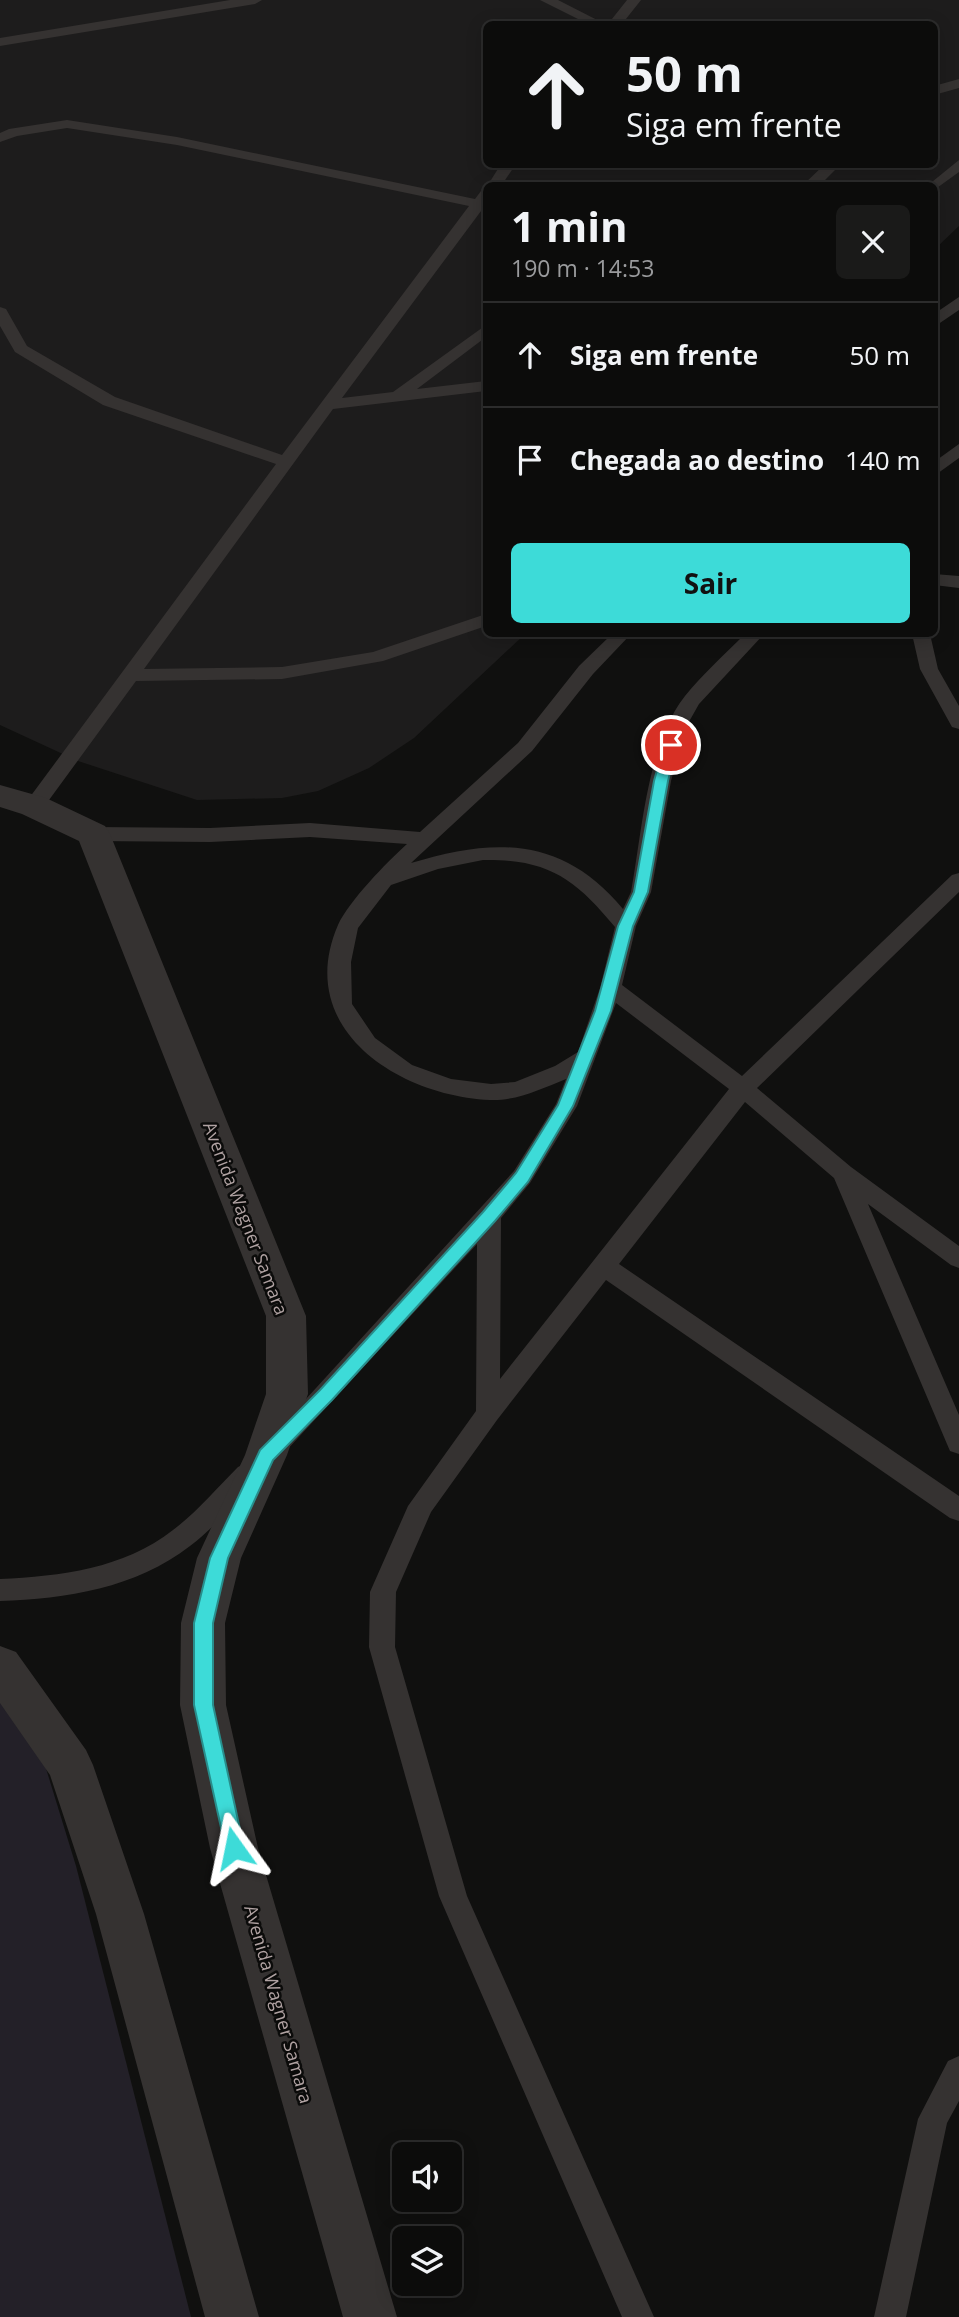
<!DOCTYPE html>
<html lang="pt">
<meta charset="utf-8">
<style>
:root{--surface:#0c0c0b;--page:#1a1a19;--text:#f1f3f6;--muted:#9a9b9d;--line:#2c2c2c;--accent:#3ddbd8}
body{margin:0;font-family:"Open Sans",sans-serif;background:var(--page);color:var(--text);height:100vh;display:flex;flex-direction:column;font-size:26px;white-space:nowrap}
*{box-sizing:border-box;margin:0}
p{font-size:23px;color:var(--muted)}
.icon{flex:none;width:38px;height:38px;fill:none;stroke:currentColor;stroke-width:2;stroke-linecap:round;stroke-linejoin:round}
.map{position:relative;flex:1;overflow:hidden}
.details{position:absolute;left:483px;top:182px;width:455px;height:455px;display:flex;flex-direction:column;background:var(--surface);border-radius:10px;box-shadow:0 4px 18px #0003,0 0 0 2px var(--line)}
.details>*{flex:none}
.guide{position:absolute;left:483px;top:21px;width:455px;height:147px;border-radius:10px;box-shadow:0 4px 18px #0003,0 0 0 2px var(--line);background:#0c0c0b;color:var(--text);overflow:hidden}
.buttons{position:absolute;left:392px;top:2142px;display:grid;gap:14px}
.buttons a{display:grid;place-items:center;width:70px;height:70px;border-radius:10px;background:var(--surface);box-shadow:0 4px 18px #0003,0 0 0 2px var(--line);font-size:35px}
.pin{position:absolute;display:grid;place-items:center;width:60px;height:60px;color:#fff;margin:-30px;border:4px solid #fff;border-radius:50%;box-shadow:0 2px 7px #0007}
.me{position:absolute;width:77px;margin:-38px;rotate:348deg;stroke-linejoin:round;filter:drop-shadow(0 0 5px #0008)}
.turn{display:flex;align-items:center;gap:24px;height:147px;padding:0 28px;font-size:32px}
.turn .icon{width:91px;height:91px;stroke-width:2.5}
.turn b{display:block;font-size:49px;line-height:60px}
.round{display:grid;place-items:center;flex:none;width:74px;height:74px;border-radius:10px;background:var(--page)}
.headline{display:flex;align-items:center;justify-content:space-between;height:119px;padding:0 28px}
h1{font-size:42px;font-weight:700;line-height:52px}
.cta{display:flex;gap:14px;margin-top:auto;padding:14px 28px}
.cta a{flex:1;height:80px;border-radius:10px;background:var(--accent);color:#111;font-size:28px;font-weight:700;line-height:80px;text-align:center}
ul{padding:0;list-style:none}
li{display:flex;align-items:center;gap:21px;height:105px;padding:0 28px;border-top:2px solid var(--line)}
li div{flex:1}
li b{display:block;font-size:26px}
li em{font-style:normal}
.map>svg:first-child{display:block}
</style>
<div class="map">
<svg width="959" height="2317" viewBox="0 0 959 2317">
<rect width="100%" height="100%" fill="#10100f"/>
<path fill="#1d1c1c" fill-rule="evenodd" d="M0,0H959V226L935,249L934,186H486V634H525L414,738L369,768L318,791L282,798L197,800L78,761L0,725ZM486,24H934V164H486Z"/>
<path fill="#232028" d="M0,1698L44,1762L76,1866L191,2317H0Z"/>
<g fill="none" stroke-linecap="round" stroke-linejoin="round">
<path fill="#353231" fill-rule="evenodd" d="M230,0H262L255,4L0,46V38Z
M540,0H558L605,24H588Z
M627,0H641L622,24H608Z
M959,79V88L934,95V86Z
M67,120L177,137L475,199L481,191L486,190L484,207L342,398L393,392L486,325V337L417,389L486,381V391L333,409L144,669L282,667L373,652L486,614V626L383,661L282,679L136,681L41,811H27L24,806L27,801L276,464L103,405L15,352L0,326V307L6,309L27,346L115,397L282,455L469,206L177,145L67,128L17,136L0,142V133L9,129Z
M959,160V172L934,190V186H927Z
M501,164H516L501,186L486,188Z
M825,164H841L819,186H802Z
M959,297V310L934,327V314Z
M959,444V458L934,476V462Z
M934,574L959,576V588L934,585Z
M612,634H631L593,674L532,751L411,863C496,837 563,837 623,909L631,892C642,833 647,744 685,696C703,674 725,654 745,634H764L699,704L686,727L671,781L651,892L636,926L622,985L742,1076L952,875L959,873V892L757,1088L851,1167L959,1246V1268L951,1265L868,1204L959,1415V1454L950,1451L947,1444L834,1178L745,1102L619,1264L959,1496V1521L950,1518L606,1280L497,1420L431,1512L396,1592L395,1647L467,1896L654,2317H622L439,1896L369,1647L370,1592L408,1506L476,1411L477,1244L285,1452L276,1455L267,1452L264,1445L514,1171L556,1104L566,1079C541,1089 517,1101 490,1100C399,1096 293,1029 338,925C349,901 386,863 407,844L310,837L210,842L93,841L83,834L93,827L210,828L310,823L420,832L518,743L579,666ZM483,860C549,859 575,879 615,927L600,988L578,1052L555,1066L515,1082L491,1084L451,1079L412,1065L375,1038L352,1004L351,962L358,928L391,885L438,869ZM616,1003L729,1089L500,1379L501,1218L530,1183L577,1106Z
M912,634H930L938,669L959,706V729L952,727L920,669Z
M247,1463L256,1467L260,1474L256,1481C235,1503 214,1528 190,1546C136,1588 66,1599 0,1601V1579C61,1576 123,1569 173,1530C197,1512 217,1488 238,1467Z
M959,2056V2101L947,2123L906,2317H874L918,2119L948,2061Z"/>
<path fill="#353231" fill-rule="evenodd" d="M0,785L46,798L105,826L110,834L306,1316L308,1394L287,1455L241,1558L225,1623L226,1705L258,1848L397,2317H343L210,1848L180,1705L181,1623L197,1558L245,1455L266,1394V1316L79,841L22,814L0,807Z
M0,1646L16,1652L86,1750L93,1765L144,1914L259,2317H205L96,1914L50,1775L0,1703Z"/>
</g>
<path fill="#3ddbd8" stroke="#288e8c" stroke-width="2" d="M671,740L677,745L668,781L648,892L633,926L611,1011L573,1106L528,1182L495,1221L332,1400L273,1460L228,1558L213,1623V1705L244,1848L241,1855L234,1857L227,1855L194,1705V1623L210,1558L260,1450L320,1390L483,1212L516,1173L558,1105L595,1011L618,926L634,892L654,781L664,745Z"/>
<g text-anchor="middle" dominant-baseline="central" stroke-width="5" stroke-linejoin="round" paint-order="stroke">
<g font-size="18" fill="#b0a2a2" stroke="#0b0b0a">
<text transform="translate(246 1218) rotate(69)">Avenida Wagner Samara</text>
<text transform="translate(279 2004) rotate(74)">Avenida Wagner Samara</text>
</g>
</g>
</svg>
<div class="buttons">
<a><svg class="icon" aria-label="sound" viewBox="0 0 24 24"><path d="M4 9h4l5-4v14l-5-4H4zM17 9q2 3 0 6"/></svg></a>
<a><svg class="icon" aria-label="layers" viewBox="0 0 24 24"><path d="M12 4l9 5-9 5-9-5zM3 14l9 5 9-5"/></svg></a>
</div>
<div class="pin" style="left:671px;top:745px;background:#d93025"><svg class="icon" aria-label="arrive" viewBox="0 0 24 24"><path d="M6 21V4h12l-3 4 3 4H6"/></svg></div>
<svg class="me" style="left:234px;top:1848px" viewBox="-20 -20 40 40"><path d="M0-17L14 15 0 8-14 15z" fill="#3ddbd8" stroke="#fff" stroke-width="4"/></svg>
<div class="guide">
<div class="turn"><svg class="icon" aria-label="ahead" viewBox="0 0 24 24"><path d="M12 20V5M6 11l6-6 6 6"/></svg><div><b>50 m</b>Siga em frente</div></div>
</div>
<section class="details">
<div class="headline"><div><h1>1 min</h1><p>190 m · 14:53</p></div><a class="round"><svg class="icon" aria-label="close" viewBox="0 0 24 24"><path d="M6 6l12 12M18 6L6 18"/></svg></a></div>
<ul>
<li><svg class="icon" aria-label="ahead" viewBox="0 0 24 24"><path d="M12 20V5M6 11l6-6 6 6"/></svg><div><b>Siga em frente</b></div><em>50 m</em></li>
<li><svg class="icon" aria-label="arrive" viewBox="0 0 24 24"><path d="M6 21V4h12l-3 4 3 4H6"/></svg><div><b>Chegada ao destino</b></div><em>140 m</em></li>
</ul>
<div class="cta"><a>Sair</a></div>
</section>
</div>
